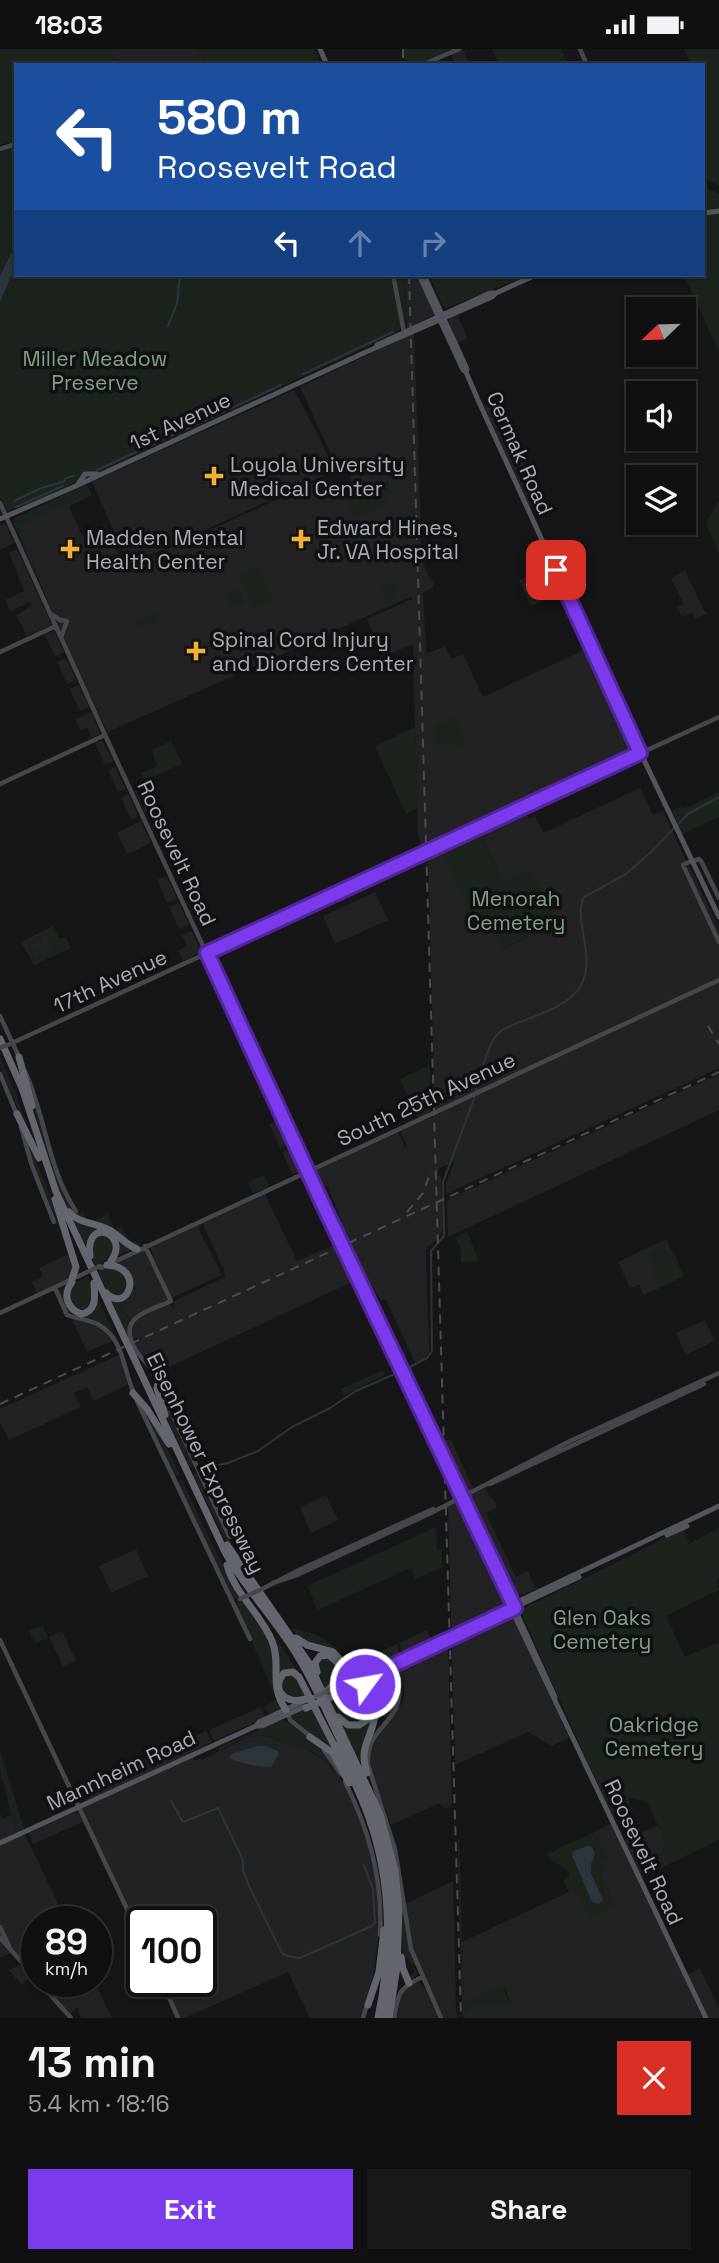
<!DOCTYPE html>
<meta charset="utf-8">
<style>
:root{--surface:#101012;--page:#19191b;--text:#f1f3f6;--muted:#9c9d9f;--line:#303032;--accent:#7c3aed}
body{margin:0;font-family:"Space Grotesk",sans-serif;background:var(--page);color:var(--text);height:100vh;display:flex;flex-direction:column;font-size:26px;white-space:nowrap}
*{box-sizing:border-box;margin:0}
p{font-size:23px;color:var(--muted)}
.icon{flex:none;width:38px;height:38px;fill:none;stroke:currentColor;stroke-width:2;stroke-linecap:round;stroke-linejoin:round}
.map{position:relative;height:1969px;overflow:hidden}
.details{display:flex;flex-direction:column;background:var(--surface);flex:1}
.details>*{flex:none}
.guide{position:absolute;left:14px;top:14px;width:691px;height:214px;border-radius:0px;box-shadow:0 2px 5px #0004,0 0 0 2px var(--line);background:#1a4fa0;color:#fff;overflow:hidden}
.needle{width:46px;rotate:247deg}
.tools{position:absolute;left:626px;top:248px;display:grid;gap:14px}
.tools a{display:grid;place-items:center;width:70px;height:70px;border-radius:0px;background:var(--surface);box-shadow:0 2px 5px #0004,0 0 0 2px var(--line);font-size:35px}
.speed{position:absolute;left:21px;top:1857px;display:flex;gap:14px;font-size:35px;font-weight:700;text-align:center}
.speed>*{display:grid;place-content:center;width:91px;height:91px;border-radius:50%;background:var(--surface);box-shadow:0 2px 5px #0004,0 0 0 2px var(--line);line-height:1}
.speed small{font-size:18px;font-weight:400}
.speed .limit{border:4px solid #111;border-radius:10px;background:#fff;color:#111}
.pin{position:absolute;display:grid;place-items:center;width:60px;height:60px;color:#fff;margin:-30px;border-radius:14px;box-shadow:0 4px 10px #0006}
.me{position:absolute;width:77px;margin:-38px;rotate:58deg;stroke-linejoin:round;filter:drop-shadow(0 0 5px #0008)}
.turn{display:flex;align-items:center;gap:24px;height:147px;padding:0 28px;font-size:32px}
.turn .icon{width:91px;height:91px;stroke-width:2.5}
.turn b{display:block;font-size:49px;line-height:60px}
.lanes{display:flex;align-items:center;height:66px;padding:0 28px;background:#0003;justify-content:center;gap:35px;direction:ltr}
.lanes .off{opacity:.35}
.round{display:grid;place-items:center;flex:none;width:74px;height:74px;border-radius:0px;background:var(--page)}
.headline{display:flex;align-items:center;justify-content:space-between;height:119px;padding:0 28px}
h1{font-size:42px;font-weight:700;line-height:52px}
.action{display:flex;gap:14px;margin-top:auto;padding:14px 28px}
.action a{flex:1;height:80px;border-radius:0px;background:var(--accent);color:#fff;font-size:28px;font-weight:700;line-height:80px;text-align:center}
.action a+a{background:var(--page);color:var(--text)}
.status{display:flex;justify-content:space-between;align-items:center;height:49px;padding:0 35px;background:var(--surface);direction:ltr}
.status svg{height:19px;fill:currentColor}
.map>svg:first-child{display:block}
</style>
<div class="status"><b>18:03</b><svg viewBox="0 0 49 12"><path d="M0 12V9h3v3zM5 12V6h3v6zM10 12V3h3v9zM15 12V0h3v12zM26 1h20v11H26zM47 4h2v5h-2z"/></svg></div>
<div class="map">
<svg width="719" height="1969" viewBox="0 0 719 1969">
<rect width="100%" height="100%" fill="#161618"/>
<path fill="#222225" d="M110,0H198L207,16H117Z
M463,0L470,16H455L451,6Z
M405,226H411L412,228L417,226L435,265L407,280Z
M457,265L468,289L457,294L449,272L450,268Z
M414,284L422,513L434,536L432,539L423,544L426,605L445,597L451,610L463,605L483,648L588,599L633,700L632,706L422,803L418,786L413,595L384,607L367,570L412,550V547L108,683L78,622L13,471L19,467L87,436L92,446L69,457L82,486L105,476L124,517L127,519L315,433L322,449L346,438L345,435H350L351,423H339L300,338Z
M294,341L320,390L334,420L333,422L129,516L92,433Z
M497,352L541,453L531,458L529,457L484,357Z
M0,476H6L14,494L0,501Z
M17,500L52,576L27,587L16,566L31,557L30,553L10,562L5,551L24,542L9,504Z
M551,517L562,543L531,557L519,531Z
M685,522L706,565L695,570L692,563L682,568L677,558L684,555L671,529Z
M54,582L64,603L55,608L45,586Z
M66,609L76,631L67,635L57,613Z
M79,636L89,658L80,662L69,640Z
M91,663L100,684L92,689L87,679L80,681L75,670Z
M102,691L113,713L105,716L95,694Z
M115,718L126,740L118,743L108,721Z
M145,737L155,759L145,764L135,742Z
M640,739L653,766L663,762L686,812L680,816L719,898V1019L446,1145V1135L454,1113L438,1120V1127H441L443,1180L438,1191L428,1197L426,1202L429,1297V1303L425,1309L415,1314L386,1251H381L365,1227L360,1228L347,1200L342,1202L355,1230L352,1233L156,1324L153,1322L135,1295L139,1293L137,1288L132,1290L130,1283L136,1269L169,1254L174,1261V1252L225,1228L224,1221L202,1174L265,1145L297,1212L345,1191L340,1180L339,1164L328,1138L317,1135L312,1126L313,1123L396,1084L399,1085L405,1098L407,1097L401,1084L402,1081L435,1067L428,807L442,801L483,887L494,882L503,900L556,875L530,821L504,833L479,782L524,761L529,770L535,767L543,784Z
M129,745L138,767L131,771L121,749Z
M141,772L151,794L127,805L117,784Z
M166,827L177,849L167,854L157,831Z
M375,843L388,871L335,895L323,867Z
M179,854L189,876L179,880L169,858Z
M53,877L59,890L66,888L70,899L34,916L21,893Z
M192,882L201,903L183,912L178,902L187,897L182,886Z
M719,1025V1061L448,1188L447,1151Z
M281,1071L292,1095L280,1099L269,1075Z
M293,1098L303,1120L293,1126L282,1103Z
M198,1175L201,1177L199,1180L222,1226L171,1249L150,1199Z
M666,1190L684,1227L644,1246L639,1236L630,1239L618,1213Z
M144,1201L168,1249L166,1253L135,1267L130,1272L122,1256L137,1249L134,1242L137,1240L123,1210Z
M68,1205L74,1224L70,1229L37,1244L32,1233L43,1228L39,1219Z
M74,1269L91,1274L104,1281L114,1291L87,1303L72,1271Z
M705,1271L715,1292L686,1306L676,1284Z
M121,1305L127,1336L94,1352L87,1338L74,1344L81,1358L9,1391L0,1373V1360Z
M445,1391H451L475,1443L485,1439L491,1450L493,1449L497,1459L486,1464L516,1528L528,1522L536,1541L515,1547L507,1536L445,1408Z
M326,1446L338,1471L311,1484L300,1458Z
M459,1452L569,1689L552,1697L528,1683L455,1716L448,1457Z
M136,1500L148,1527L111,1544L99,1517Z
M427,1581L431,1591L406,1603L402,1602L399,1594Z
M62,1582L76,1612L63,1618L49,1588Z
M448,1592L452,1756L445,1760L442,1756L438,1755L391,1776L370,1718L369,1707L374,1691L394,1667L403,1651L404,1640L399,1621L400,1617Z
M397,1595L400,1606L367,1620L363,1611Z
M389,1623L396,1628L398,1646L394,1659L386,1672L368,1631Z
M261,1658L264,1667L262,1670L214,1692L209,1681Z
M206,1682L212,1693L91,1752L85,1739Z
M260,1686L270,1688L294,1698L307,1700L326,1713L342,1733L358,1764L372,1809L377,1840L379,1879L373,1931L362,1969H310L288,1923L185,1969H179L162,1932H201V1872H142V1890L80,1759L192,1707L195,1712L201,1709L202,1711L246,1689Z
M626,1747L629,1748L628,1751L633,1760L614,1769L608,1756Z
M0,1764L2,1770L11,1766L17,1786L24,1783L62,1863L51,1869L52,1872H37V1930L32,1926L22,1936L9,1921L22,1915L12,1904L0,1909Z
M74,1764L79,1765L83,1773L33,1795L29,1784Z
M611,1775L703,1969H465V1964L472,1957L511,1955L504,1937L464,1954L462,1893L573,1841L578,1845L615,1857L600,1825L602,1812L607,1810L594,1783Z
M658,1776L667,1797L662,1799L669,1815L641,1829L623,1792Z
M453,1832L456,1959L458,1969H442L410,1894L405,1855Z
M700,1919L719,1959V1969H709L688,1925Z
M38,1932H94L112,1969H81L77,1958L70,1966Z
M417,1933L424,1938L439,1969H396L399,1950L407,1938Z"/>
<path fill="#1c231d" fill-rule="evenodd" d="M0,0H110L117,16H16V92L0,96Z
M198,0H315L321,16H207Z
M404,0H454L420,16H404Z
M492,0H561L568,16H499Z
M684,0H719V137L704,129V16H691Z
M16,98V195L0,227V103Z
M704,138L719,145V303L684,226H704Z
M16,216V226H390L401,278L396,284L41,450L9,462L6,461L0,448V253Z
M394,226H405L406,280L405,274Z
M429,226H528L447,259L443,257Z
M383,431L390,432L389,449L386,455L354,470L341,440L346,438L345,435L375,439V437L382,438Z
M85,436L88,437L89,444L20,476L19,481L35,518L33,520L14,475V470Z
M719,451V505L706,475Z
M256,517L258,518L273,551L254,560L239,526Z
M390,533L398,537L399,540L394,550L388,554L379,539L384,537L386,539Z
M238,538L245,553L236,557L230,555L225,544Z
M156,563L159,574L152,573L140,579L137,577L136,572Z
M452,669L457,671L464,690H465V695L461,698L460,696H440L438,698L435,695V677Z
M415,678L418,759L406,765L375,697Z
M171,692L182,715L145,732L141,724L157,717L152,701Z
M719,743V768L682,785L673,764V761L681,758L685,759Z
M479,783L504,833L530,820L556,875L502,900L494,882L483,887L442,801Z
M689,817L719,878V891L686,818Z
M54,880L59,890L66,888L70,900L33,915L28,903L31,902L26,893ZM47,886L48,888L47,890L53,902L43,907L41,904L35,909L33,904L41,901L40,899L33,900L32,895L39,892L41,894L43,892L42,888Z
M0,1008L16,1044L30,1088L0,1019Z
M430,1016L431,1063L418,1069L400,1030Z
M27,1029L63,1139L73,1162L77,1164L83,1162L86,1170L95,1171L108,1165L115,1181L122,1178L129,1191L140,1194L142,1196L136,1198C117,1188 91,1178 73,1166C56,1153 32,1053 27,1029Z
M20,1073L60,1170L74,1224L56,1169L38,1127Z
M264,1126L269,1138L254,1144L248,1133Z
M71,1169L94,1176L133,1200L114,1209L118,1201L103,1182L85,1198Z
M465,1183L468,1184L479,1212L461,1214L460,1199L456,1188Z
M101,1185L112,1191V1208L95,1217L92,1208L95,1187Z
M664,1195L668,1205L673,1203L684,1227L658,1240L652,1228L657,1223L648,1204Z
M124,1210L137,1240L134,1242L138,1249L122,1256L129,1272L127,1281L129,1291L110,1251H120L131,1233L114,1215Z
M111,1218L122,1221L128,1233L125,1245L110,1247L97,1223Z
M88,1227L92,1237L93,1254L82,1264L72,1258L69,1238Z
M69,1236L65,1247L84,1266L98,1250L120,1295L108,1280L68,1263L59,1242Z
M383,1321L385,1326L344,1346L341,1340Z
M157,1339L194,1417L190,1419L171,1378Z
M138,1349L154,1373L180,1425L175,1428Z
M197,1424L235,1502L238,1503L247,1522L227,1494L193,1426Z
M182,1431L216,1503L241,1547L234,1551L232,1550L177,1433Z
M436,1478L437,1501L442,1500V1518L416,1530L410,1519L318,1561L307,1537Z
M719,1479V1529L716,1531L719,1541L666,1567L685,1608L719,1593V1791L669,1815L662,1799L667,1796L647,1753L626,1748L608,1756L584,1705L520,1561L683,1480L690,1494Z
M244,1551L267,1586L273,1604V1637L281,1658L278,1662L269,1666L264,1658L277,1650L236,1557L238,1553Z
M42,1576L48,1589L35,1594L29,1582Z
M267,1576L303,1631L296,1624L279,1627L276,1607Z
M291,1579C320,1585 335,1592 349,1618L361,1611L367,1619L380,1615L357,1625L307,1595Z
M322,1607L336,1613L339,1625L325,1639L317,1616Z
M287,1624L293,1625L308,1647L302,1650L286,1648L280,1635Z
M363,1634L372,1655L366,1725L341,1674L364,1675L369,1652L345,1642Z
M345,1644L365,1651L368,1667L353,1676L339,1667L330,1649Z
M313,1657L352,1737L339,1710L295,1675L290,1667Z
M282,1671L286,1672C322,1697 339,1717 354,1759C345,1737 331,1710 307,1700C302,1698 296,1699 291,1697C279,1692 268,1684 254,1687C242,1689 230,1696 219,1702V1698Z
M0,1701L24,1780L16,1784L0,1721Z
M594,1783L607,1810L602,1812L606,1822L600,1825L615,1857L590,1870L578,1846L575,1847L573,1841L569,1843L563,1831L569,1827L568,1821L551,1811L547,1805Z
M457,1790H459L464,1953L507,1934L504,1940L511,1956L472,1957L465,1964V1969H463L462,1963Z
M400,1834L405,1878L415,1915L413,1917L407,1909L405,1915L409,1926L414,1925V1919L416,1920L417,1927L411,1930L403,1912Z"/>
<path fill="#2c353c" d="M16,195V216L0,253V227Z
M383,406L386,408V416L383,419L360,416L361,411Z
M257,1697H265L278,1702L279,1705L271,1718C257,1717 241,1716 229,1708L234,1704Z
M587,1797L592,1798L595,1805L591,1815V1824L603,1851L598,1855L592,1853L572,1806L574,1802Z"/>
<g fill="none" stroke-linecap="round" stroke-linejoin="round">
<path stroke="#2c353c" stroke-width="2" d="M168,277L177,254L180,226
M303,325L393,283
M185,381L281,336
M97,421L175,385
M14,452L41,439L63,433L66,429L74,427
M16,458L63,437
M476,1042C481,1027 487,997 497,986C503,978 516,975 525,971C544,964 569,955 580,938C598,908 572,872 584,848L626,825L651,803L688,765L719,748
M406,1320L427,1309L432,1302L431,1202L444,1187L443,1133L475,1047
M198,1420L228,1414L258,1402L292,1378L330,1359L356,1342L397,1324
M171,1752L183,1773L218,1759L243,1811V1821L249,1837L282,1904L288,1907L300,1909L372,1877L375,1874L373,1840L364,1816"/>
<path stroke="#45474d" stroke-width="4.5" d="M580,0L587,16
M422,16L459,0
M0,100L16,95
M393,226L404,283
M0,454L111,699L331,1172
M53,566L60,571L67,572L61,588
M0,603L56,577
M0,735L105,686
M693,812L699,810L701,812L719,849
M689,813L683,816L719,893
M0,967L19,1008
M10,995L719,668
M25,1022C45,1066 49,1123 76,1162
M0,1025L17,1066
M21,1078L32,1117L54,1173
M145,1197L171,1252C145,1264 115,1268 137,1303C141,1309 147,1314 151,1320L224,1476L229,1487L232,1488
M101,1219L719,931
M362,1237L513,1553
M55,1239L67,1266C77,1270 89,1270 99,1276C124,1290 123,1321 134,1344
M0,1264L81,1226
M137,1352L250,1590
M436,1395L447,1422
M490,1435L704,1335
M499,1528L509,1555
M273,1534L297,1526L431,1464L568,1393L719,1324
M260,1541L301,1520L433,1460
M0,1591L142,1892
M393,1615C417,1676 364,1670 368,1716L395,1800L411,1900L441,1969
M288,1664L290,1671L310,1687
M324,1701L341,1725
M345,1733C369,1780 383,1833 380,1886
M0,1878L9,1897
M0,1889L37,1930
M38,1932L71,1969
M162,1932L178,1969
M363,1969L368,1953
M394,1969C398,1944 399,1939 422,1928"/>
<path stroke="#53555c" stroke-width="5" d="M320,0L327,16
M704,164L719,162
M419,226L463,321L466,323
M424,226L467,320L466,323L478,351L612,644L719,868
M377,296L490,244H496
M78,435L85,425H97
M0,470L76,437L366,303L492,248L496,244L536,226
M667,1486L687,1477
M509,1555L706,1969
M514,1558L555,1648
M378,1619L719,1457
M334,1639L366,1624
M336,1643L579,1528
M256,1677H262L306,1657
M0,1794L256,1677L259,1673L304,1652"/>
<path stroke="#63666e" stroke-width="7" d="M0,990L22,1039L56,1143L225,1503C245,1539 273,1568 295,1603C313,1631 326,1662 341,1693C352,1716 365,1740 373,1765C397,1832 398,1900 383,1969
M19,1008L32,1057
M17,1065L39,1109
M55,1150L76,1218L72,1230
M69,1163C79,1175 95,1173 109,1181C119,1186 126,1196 137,1200
M90,1207C85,1166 131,1185 111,1212
M72,1233C63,1245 66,1259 81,1265C97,1263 95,1247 94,1234
M106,1244C128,1266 146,1218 107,1216
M158,1335L157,1339L165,1366
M133,1344L147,1360L169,1395
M227,1496L309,1614L380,1765L395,1822L399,1861L397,1918L389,1969
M227,1516C235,1545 261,1565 272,1592C282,1617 268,1635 286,1661
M296,1589L307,1596L333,1603L353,1625L378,1618
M317,1623L315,1614L320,1607L329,1606L337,1613C344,1627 337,1632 328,1641
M366,1629C363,1642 377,1652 375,1666C372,1690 358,1697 367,1724
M336,1646C353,1640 377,1647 368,1670L359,1676H348L338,1668
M302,1651C284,1654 271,1640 284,1624L293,1623L299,1628L337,1702
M310,1688L333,1704L349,1734
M337,1696C348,1719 359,1742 368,1766C392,1832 392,1901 378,1969
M401,1908L403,1920L409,1934
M368,1956L379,1923L384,1881"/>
<path stroke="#4a4c52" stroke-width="2" stroke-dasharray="9 7" stroke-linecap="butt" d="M403,0V16
M409,226L461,1969
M708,977L719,995
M407,1163L423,1144L431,1122
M0,1355L719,1023"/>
<path stroke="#45474d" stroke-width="4.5" d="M0,999L10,995
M331,1172L362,1237
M81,1226L100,1217
M240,1550L260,1541"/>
<path stroke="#53555c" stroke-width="5" d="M308,1651L334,1639"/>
<path stroke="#63666e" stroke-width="7" d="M302,1651L311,1649
M306,1659L336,1646"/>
</g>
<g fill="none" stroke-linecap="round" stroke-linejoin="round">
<g stroke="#51269a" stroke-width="18">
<path id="route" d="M365,1635L366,1629L515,1559L324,1158L207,904L640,704L556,521"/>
</g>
<use href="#route" stroke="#7c3aed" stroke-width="12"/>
</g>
<g fill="#f2b134" stroke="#111113" stroke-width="2.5">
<path d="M210.5 416.5h7v7h7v7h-7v7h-7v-7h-7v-7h7z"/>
<path d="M297.5 479.5h7v7h7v7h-7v7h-7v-7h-7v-7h7z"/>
<path d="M66.5 489.5h7v7h7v7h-7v7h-7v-7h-7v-7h7z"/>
<path d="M192.5 591.5h7v7h7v7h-7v7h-7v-7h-7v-7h7z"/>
</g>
<g text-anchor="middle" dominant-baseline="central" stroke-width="7" stroke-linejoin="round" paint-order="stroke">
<g font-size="21" fill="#7fa381" stroke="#111113">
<text x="95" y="309">Miller Meadow<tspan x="95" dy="24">Preserve</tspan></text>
<text x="516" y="849">Menorah<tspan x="516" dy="24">Cemetery</tspan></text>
<text x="602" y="1568">Glen Oaks<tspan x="602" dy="24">Cemetery</tspan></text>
<text x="654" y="1675">Oakridge<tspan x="654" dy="24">Cemetery</tspan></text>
</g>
<g font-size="21" fill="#a8adb8" stroke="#111113">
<text transform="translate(180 372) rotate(-25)">1st Avenue</text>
<text transform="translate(520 404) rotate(66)">Cermak Road</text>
<text transform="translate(177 804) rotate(65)">Roosevelt Road</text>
<text transform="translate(110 932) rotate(-25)">17th Avenue</text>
<text transform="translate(426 1050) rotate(-25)">South 25th Avenue</text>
<text transform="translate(206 1414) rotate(64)">Eisenhower Expressway</text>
<text transform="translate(121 1721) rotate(-25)">Mannheim Road</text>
<text transform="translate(644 1803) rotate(65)">Roosevelt Road</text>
</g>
<g font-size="21" fill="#a8adb8" stroke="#111113" text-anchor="start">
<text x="230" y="415">Loyola University<tspan x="230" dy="24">Medical Center</tspan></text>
<text x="317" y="478">Edward Hines,<tspan x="317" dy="24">Jr. VA Hospital</tspan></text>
<text x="86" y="488">Madden Mental<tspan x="86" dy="24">Health Center</tspan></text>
<text x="212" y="590">Spinal Cord Injury<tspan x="212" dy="24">and Diorders Center</tspan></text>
</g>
</g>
</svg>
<div class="tools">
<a><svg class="needle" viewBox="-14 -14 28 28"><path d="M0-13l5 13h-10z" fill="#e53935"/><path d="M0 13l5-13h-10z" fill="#9c9d9f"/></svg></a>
<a><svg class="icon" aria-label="sound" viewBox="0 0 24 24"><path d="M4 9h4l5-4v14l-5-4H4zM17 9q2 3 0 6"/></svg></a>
<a><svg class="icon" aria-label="layers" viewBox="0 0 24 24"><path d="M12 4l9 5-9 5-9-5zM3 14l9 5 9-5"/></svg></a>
</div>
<div class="speed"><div>89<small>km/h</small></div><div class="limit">100</div></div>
<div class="pin" style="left:556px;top:521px;background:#d93025"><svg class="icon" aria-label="arrive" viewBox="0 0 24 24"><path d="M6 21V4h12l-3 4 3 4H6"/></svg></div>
<svg class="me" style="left:365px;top:1635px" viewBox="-20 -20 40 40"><circle r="17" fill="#7c3aed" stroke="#fff" stroke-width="3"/><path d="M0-11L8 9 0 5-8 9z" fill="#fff"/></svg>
<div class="guide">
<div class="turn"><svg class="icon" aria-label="left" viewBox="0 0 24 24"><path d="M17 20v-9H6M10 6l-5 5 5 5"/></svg><div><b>580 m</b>Roosevelt Road</div></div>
<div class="lanes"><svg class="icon" aria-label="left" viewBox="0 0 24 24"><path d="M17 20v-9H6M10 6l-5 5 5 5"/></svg><svg class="icon off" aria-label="ahead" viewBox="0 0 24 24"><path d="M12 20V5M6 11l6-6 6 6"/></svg><svg class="icon off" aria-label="right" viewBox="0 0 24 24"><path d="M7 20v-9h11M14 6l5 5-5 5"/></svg></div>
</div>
</div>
<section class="details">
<div class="headline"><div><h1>13 min</h1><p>5.4 km · 18:16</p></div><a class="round" style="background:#d93025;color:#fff"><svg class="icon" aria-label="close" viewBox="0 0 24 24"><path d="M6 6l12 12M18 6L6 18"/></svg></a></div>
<div class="action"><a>Exit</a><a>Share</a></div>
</section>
